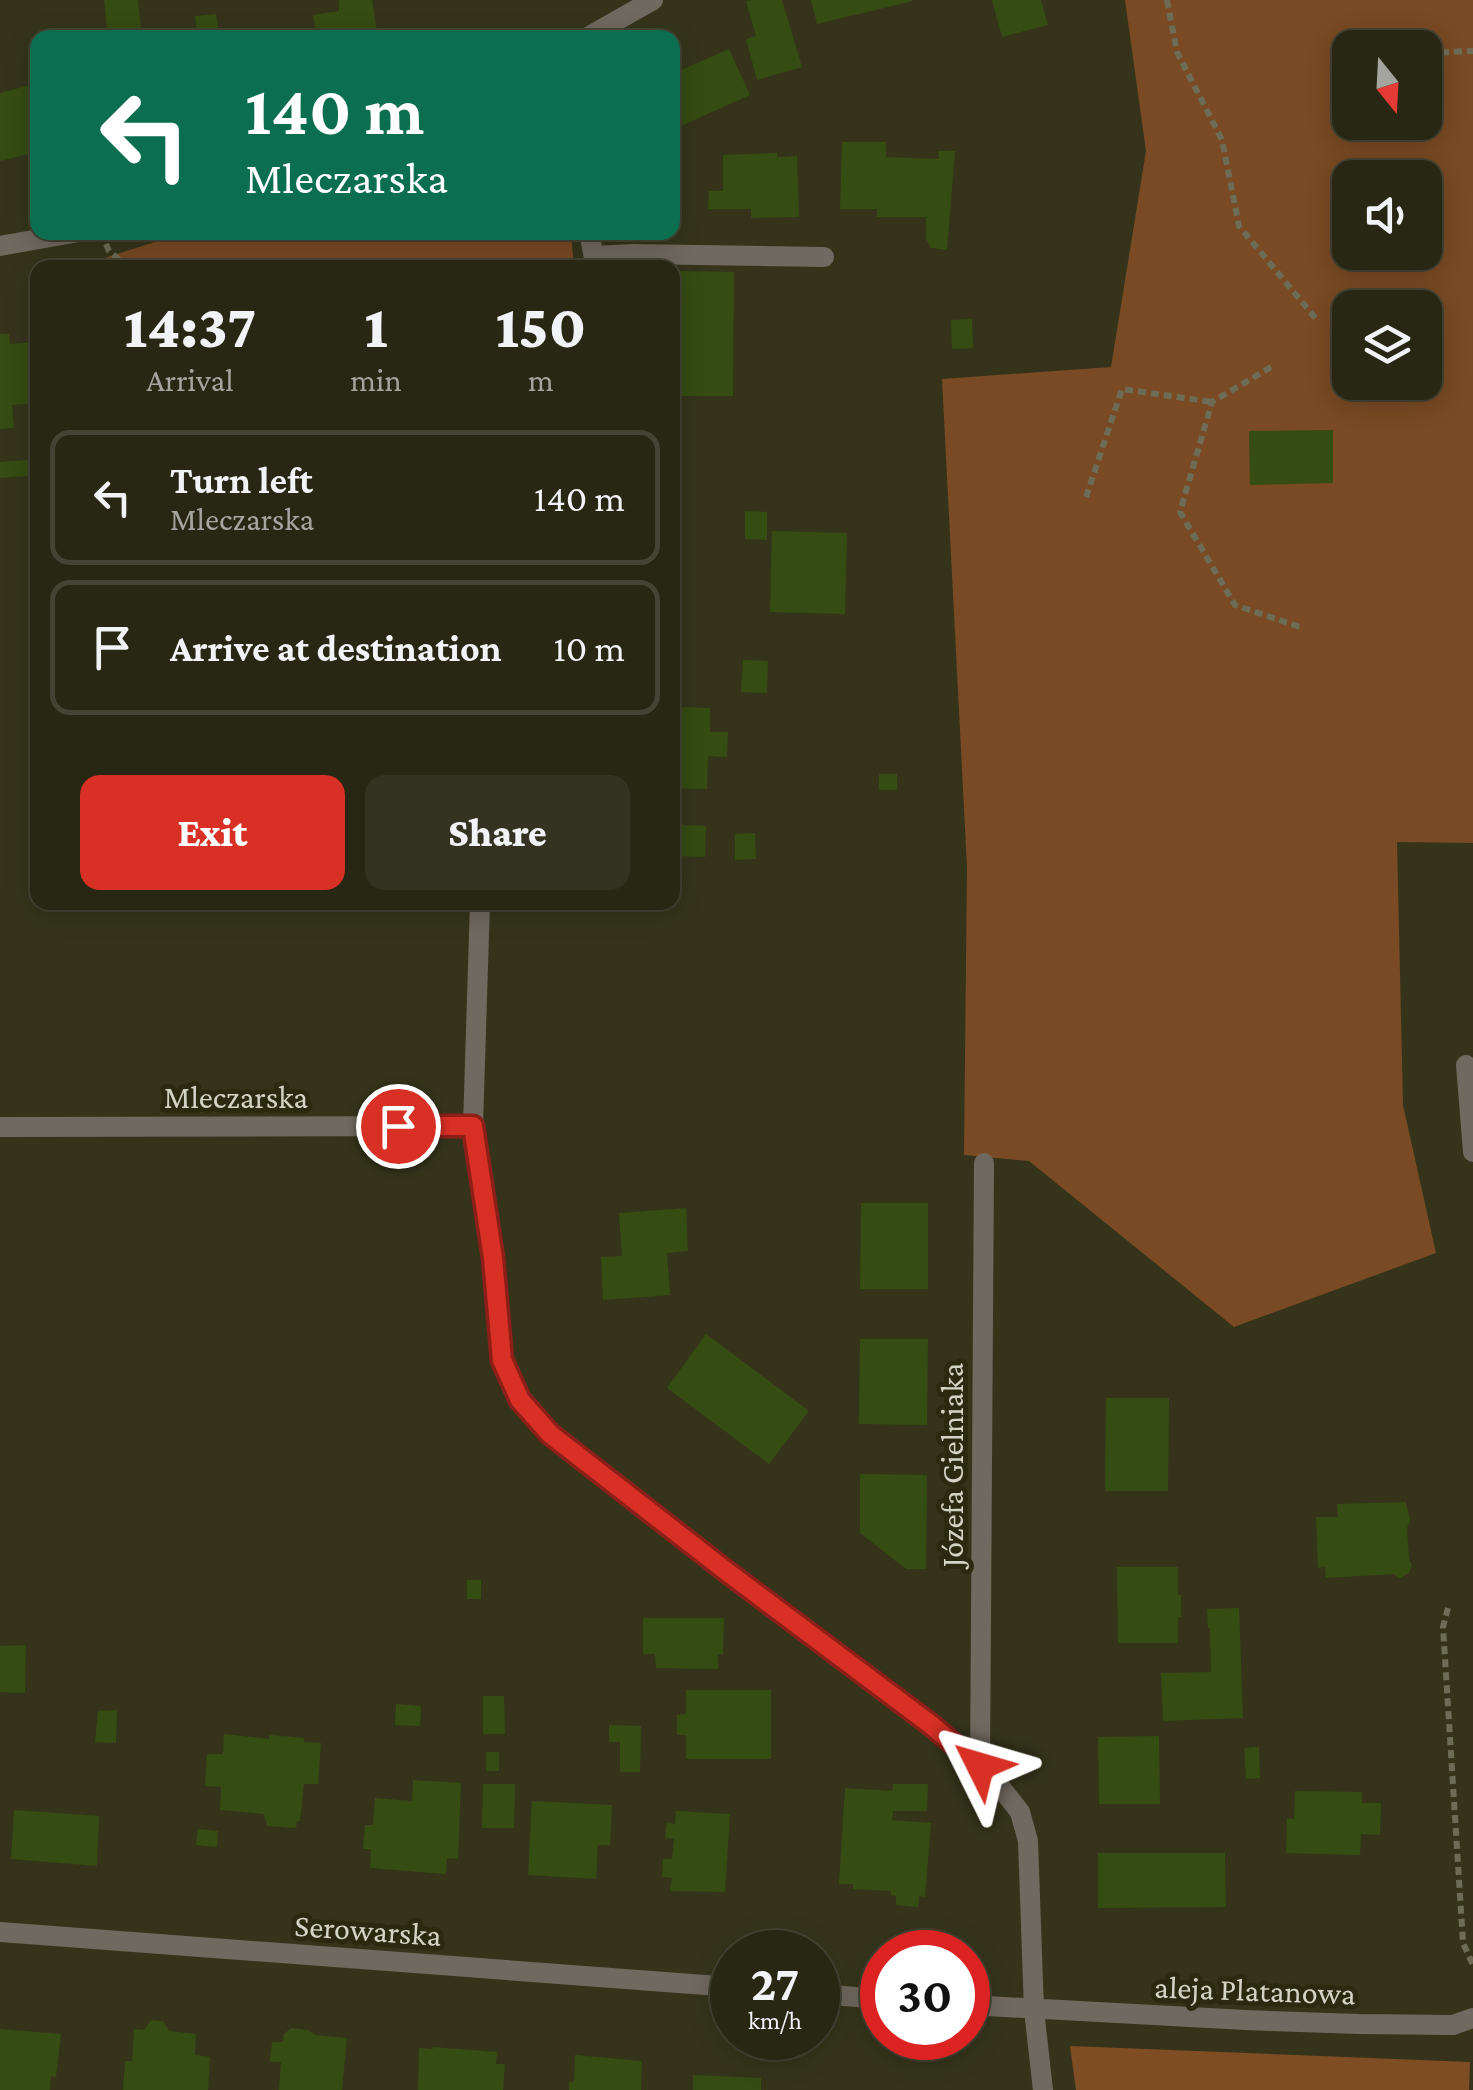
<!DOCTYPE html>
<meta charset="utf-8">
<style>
:root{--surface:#282714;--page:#343322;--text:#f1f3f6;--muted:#a5a5a0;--line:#444434;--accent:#d93025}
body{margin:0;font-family:"Crimson Pro",serif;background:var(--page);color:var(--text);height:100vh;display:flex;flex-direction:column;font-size:38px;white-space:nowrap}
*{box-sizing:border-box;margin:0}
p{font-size:32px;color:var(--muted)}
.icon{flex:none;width:55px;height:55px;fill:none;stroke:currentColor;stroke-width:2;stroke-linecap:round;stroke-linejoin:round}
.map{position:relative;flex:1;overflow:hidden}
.side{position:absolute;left:30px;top:260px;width:650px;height:650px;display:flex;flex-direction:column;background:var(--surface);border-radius:20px;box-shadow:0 5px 25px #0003,0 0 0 2px var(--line)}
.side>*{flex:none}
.hud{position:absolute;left:30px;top:30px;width:650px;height:210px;border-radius:20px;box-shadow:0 5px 25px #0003,0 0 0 2px var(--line);background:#0b6e4f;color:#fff;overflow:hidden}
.needle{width:65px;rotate:162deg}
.buttons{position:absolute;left:1332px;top:30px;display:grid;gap:20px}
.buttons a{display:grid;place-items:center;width:110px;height:110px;border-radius:20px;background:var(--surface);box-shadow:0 5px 25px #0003,0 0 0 2px var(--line);font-size:50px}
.speed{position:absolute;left:710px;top:1930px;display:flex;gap:20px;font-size:50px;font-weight:700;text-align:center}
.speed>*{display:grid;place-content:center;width:130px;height:130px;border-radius:50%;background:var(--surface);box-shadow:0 5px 25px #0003,0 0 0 2px var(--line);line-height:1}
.speed small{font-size:25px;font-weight:400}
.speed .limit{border:15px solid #d22;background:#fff;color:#111}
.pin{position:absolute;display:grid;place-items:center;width:85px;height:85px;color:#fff;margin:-42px;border:5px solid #fff;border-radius:50%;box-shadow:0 2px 10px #0007}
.me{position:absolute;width:110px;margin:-55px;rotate:310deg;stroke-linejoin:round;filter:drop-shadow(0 0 8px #0008)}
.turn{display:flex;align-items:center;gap:35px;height:210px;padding:0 50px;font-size:45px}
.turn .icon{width:130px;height:130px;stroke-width:2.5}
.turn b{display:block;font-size:70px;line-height:85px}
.eta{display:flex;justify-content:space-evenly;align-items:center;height:170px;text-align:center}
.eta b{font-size:60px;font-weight:800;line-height:70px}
.button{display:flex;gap:20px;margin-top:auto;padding:20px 50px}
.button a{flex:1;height:115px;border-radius:20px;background:var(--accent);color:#fff;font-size:40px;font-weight:800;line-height:115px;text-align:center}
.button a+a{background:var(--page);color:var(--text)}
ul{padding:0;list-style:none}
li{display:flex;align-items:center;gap:30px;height:135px;margin:0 20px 15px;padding:0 30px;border:5px solid var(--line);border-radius:20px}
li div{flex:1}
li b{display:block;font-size:38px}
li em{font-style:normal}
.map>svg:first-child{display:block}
</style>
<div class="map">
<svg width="1473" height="2090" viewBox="0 0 1473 2090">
<rect width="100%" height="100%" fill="#35341b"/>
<path fill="#794a23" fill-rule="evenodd" d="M1125,0H1473V843L1397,842L1403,1105L1436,1253L1234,1327L1029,1161L964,1155L967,867L942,379L1111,367L1146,151ZM1350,48H1425V122H1350ZM1350,178H1425V252H1350ZM1350,308H1425V382H1350Z
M571,233L574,267L92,268V262L183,233Z"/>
<path fill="#7f4d23" d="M1070,2046L1470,2062L1469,2090H1076Z"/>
<path fill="#354c12" d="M104,0H138L142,38H108Z
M339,0H372L378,38H317L313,15L339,11Z
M751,0H782L802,67L757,80L746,39L756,36L746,1Z
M811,0H912L913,1L817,24Z
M992,0H1041L1048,25L1002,37Z
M216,14L219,34L241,32L242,38H198L195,16Z
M729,49L750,95L672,130V74Z
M38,83V152L0,161V93Z
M842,142H886V157L939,159L938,151H955L947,250L931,248L926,239V217H877V209H840Z
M777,153V157L797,156L799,217L751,218V209H708L709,191H723V155Z
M672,271L734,272L733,396H672Z
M972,319L973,348L952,349L951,320Z
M0,334H9L10,344L38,342V403L12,405L14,428L0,429Z
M1333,430V483L1250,485L1249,431Z
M38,459V475L0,478V462Z
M745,511L767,512V540L745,539Z
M772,531L847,533L845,614L770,612Z
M743,660L768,661L767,693L741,692Z
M672,707L710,708V732H728L727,757L708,756L707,789L672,788Z
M879,774H897V790H879Z
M672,824L706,826L705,857L672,856Z
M755,833L756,859L735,860V834Z
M861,1203H928V1289H860Z
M686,1208L688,1251L667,1253L670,1295L603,1300L601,1257L622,1256L619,1213Z
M706,1334L809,1411L769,1464L667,1388Z
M860,1339H928L927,1425L859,1424Z
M1106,1398H1169L1168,1491H1105Z
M860,1474L927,1475L926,1569H906L860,1533Z
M1406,1502L1410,1521L1407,1528L1409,1559L1412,1565L1409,1573L1400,1578L1393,1574L1326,1578L1325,1567L1318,1568L1316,1517H1338L1337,1504Z
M1117,1567H1178V1595H1181V1617H1178V1643H1118Z
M467,1580H481V1599H467Z
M1239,1608L1243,1718L1163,1721L1161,1673L1211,1672L1210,1628H1208L1207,1609Z
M643,1618H724L723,1654L718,1655V1669L656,1668L655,1654H643Z
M26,1645L25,1693L0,1692V1646Z
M686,1690H771V1759H686V1735H677V1715L686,1714Z
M483,1696H504L505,1734H483Z
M396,1704L421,1706L420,1726L395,1725Z
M117,1710L116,1743L95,1742L98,1711Z
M609,1725L641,1726L640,1772H620V1742H609Z
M224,1734L269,1739V1735L304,1738V1742L321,1743L318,1784H304L300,1821H297L296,1828L267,1826L264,1814L220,1810L221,1787L205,1786L207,1754H223Z
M1159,1736L1160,1804H1099L1098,1737Z
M1259,1747L1260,1778L1246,1779L1244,1748Z
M486,1752H499V1771H486Z
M413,1780L461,1783L458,1859L447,1858L446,1874L370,1868L371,1849H363L365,1825H373L375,1798L412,1801Z
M483,1784H515L514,1828H482Z
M893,1784H928L927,1811H893L892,1820L931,1823L925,1897L919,1896L918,1907L896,1905V1896L891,1895V1891L853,1889V1884H839L845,1788L892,1791Z
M1295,1791L1362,1792V1803H1381L1380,1835L1361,1834L1360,1855L1286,1853L1287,1818L1294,1819Z
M532,1801L612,1805L610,1845H598L596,1879L528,1875Z
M14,1810L99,1816L97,1866L11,1859Z
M676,1811L730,1814L725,1892L670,1891L672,1878L662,1877L663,1859H672L674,1839L665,1838L667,1823L675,1824Z
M198,1829L218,1831L217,1847L196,1845Z
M1098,1853H1225L1226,1907L1098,1908Z
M151,2020L163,2021L169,2031L196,2034L195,2055L210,2057L208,2090H123L125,2061H132L134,2029L144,2030Z
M291,2028L308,2030L315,2035L347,2038L342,2090H279L281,2062H270L272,2042H283L284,2034Z
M0,2029L61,2034L56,2077L51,2076L50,2090H0Z
M433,2047L497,2052L496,2064H505L503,2090H418L419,2048L433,2049Z
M575,2055L642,2061L641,2090H569V2082H574Z
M693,2075L761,2078V2090H693Z"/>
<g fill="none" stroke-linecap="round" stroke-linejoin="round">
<path stroke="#6d6d57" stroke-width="6" stroke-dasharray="8 5" stroke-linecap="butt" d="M1167,0L1177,52L1222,140L1239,226L1317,320
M1428,53L1473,51
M106,244L109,251L129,268
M1271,367L1212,402L1180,512L1235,605L1303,628
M1086,497L1122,389L1212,402
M1448,1608L1443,1627L1463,1943L1473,1965"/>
<path stroke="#70695f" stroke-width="20" d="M594,256L633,254L824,257"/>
<path stroke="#70695f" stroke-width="20" d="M586,38L653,0
M589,232L596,268
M0,246L79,232
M480,902L473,1126L493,1258L502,1361L520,1400L550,1434L726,1571L930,1724L998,1784L1020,1812L1028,1841L1034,2010L1043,2090
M1466,1065L1473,1152
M0,1127L473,1126
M980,1767L984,1163
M0,1932L732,1987
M818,1994L882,1999
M968,2005L1245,2020L1358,2024L1453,2025L1473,2018"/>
</g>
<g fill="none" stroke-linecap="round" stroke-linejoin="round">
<g stroke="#8d1f18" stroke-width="25">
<path id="route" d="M398,1126H473L493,1258L502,1360L520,1400L550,1434L726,1571L930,1724L980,1766"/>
</g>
<use href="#route" stroke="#d93025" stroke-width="18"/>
</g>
<g text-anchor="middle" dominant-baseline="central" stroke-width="10" stroke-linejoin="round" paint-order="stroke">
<g font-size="32" fill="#d4d4c5" stroke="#2b2a11">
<text x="236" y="1097">Mleczarska</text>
<text transform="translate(952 1465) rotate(-90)">Józefa Gielniaka</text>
<text transform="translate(368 1930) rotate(4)">Serowarska</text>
<text transform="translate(1255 1990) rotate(2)">aleja Platanowa</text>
</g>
</g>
</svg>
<div class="buttons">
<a><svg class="needle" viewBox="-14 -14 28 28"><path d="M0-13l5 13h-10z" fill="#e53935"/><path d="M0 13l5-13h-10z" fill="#a5a5a0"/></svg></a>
<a><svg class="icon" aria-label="sound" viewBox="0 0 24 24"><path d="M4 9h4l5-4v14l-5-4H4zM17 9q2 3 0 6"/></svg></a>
<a><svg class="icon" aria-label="layers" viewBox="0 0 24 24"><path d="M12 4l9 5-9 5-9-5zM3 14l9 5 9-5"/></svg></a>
</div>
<div class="speed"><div>27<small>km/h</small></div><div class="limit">30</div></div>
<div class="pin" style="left:398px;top:1126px;background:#d93025"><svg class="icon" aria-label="arrive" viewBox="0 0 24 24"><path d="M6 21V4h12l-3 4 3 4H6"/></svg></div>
<svg class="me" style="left:980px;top:1766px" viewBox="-20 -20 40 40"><path d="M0-17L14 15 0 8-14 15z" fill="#d93025" stroke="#fff" stroke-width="4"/></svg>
<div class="hud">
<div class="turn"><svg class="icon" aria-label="left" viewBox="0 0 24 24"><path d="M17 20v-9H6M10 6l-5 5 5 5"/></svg><div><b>140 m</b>Mleczarska</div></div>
</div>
<section class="side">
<div class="eta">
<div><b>14:37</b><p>Arrival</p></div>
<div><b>1</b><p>min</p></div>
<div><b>150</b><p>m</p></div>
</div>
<ul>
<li><svg class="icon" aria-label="left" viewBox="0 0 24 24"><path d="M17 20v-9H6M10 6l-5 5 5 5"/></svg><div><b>Turn left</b><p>Mleczarska</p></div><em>140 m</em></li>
<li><svg class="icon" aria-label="arrive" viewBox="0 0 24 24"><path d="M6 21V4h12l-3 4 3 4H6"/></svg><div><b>Arrive at destination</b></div><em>10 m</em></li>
</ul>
<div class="button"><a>Exit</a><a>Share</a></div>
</section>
</div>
